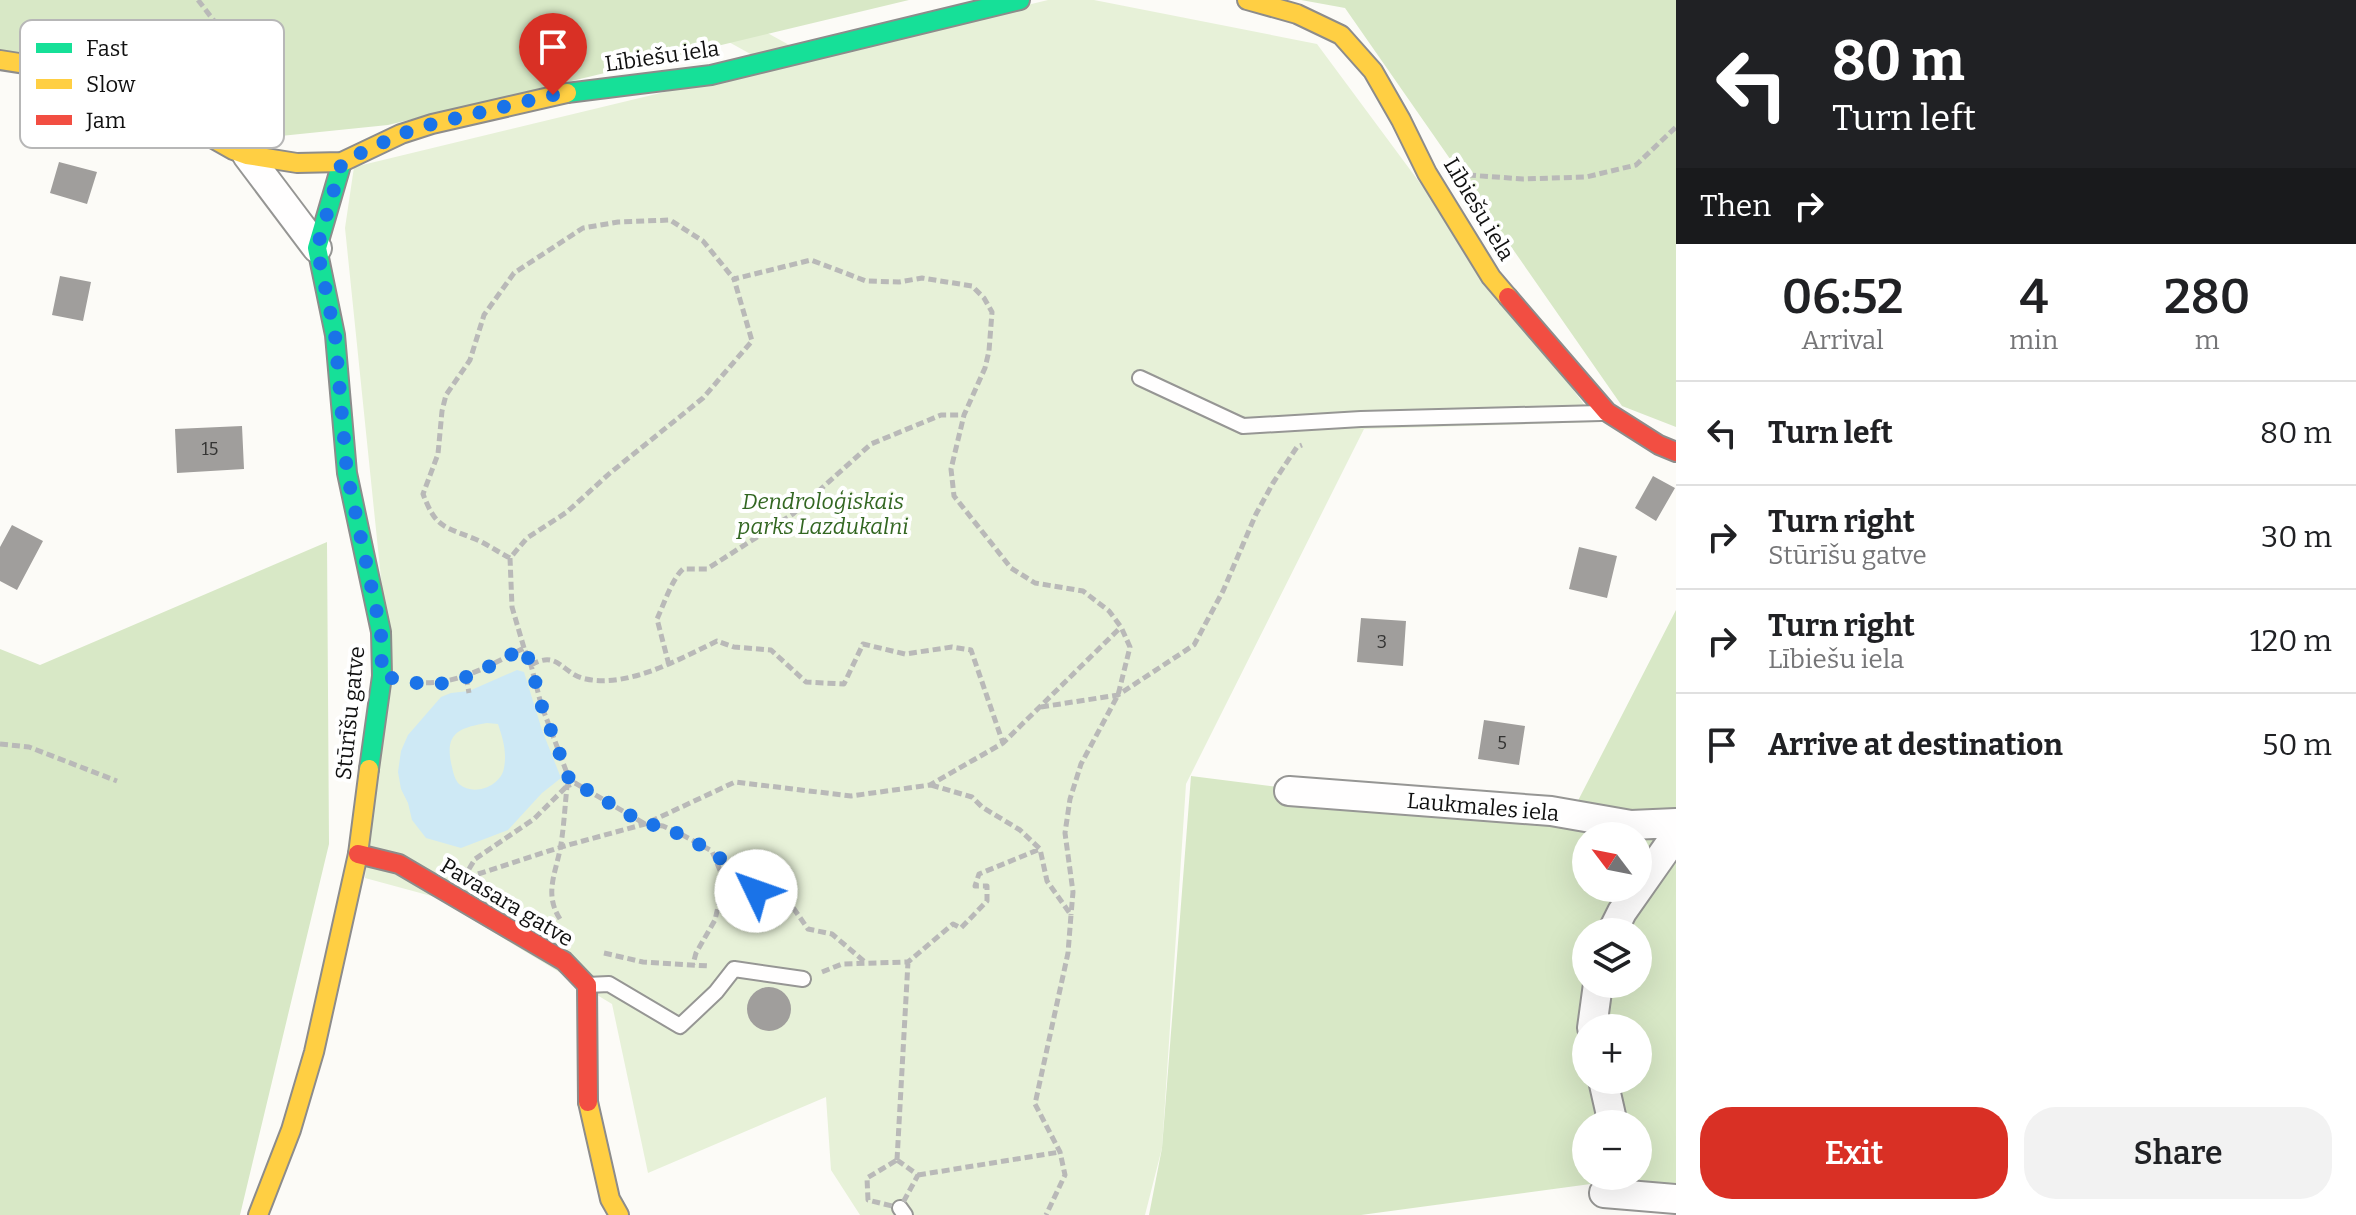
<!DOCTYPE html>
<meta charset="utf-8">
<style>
:root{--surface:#fff;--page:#f2f2f2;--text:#202124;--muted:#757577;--line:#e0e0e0;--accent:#d93025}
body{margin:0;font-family:Bitter,serif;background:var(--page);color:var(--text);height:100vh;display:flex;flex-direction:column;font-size:30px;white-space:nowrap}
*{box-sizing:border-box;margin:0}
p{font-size:26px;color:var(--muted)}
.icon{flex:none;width:44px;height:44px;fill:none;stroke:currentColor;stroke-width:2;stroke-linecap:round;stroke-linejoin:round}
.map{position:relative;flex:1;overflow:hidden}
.details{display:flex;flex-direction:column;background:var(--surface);width:680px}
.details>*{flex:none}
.hud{background:#202124;color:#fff;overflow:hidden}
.needle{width:52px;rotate:302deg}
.fabs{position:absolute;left:1572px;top:822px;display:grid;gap:16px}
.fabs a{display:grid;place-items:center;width:80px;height:80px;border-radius:50%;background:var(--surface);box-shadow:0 8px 32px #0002;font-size:40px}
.pin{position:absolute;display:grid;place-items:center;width:68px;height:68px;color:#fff;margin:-82px -34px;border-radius:50% 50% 50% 0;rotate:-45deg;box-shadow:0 0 8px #0007}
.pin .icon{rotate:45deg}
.me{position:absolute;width:88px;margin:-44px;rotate:312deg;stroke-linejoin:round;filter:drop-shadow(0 0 6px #0008)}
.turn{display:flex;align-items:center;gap:28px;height:168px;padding:0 24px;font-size:36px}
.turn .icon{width:104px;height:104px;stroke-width:2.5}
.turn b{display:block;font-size:56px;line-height:68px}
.then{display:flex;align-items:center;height:76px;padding:0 24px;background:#0003;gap:16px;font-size:30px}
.eta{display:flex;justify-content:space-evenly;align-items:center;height:136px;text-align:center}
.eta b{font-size:48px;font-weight:600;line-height:56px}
.button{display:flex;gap:16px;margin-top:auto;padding:16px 24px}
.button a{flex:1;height:92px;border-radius:32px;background:var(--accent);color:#fff;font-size:32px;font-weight:600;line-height:92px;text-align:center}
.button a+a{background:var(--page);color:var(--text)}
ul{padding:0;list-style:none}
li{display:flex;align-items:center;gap:24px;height:104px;padding:0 24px;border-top:2px solid var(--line)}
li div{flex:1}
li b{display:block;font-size:30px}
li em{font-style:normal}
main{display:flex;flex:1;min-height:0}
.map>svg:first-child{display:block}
</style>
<main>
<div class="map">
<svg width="1676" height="1215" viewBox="0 0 1676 1215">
<rect width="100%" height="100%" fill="#fcfbf7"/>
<path fill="#e7f1d8" d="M653,0H708L811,57L1048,0H1094L1317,44L1597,422L1364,429L1186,784L1162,1148L1145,1215H860L831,1170L826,1097L648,1173L612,1004L435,897L365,878L389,656L345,228L354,167L772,66Z"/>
<path fill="#d8e8c6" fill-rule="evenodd" d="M0,0H909L388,125L261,138L109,62L0,52Z
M1301,0H1676V427L1622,406L1345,8Z
M327,542L329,844L240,1215H0V649L40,665Z
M1676,610V1205L1598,1183L1361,1215H1149L1162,1148L1191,776L1566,824ZM1586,836H1638V888H1586ZM1586,932H1638V984H1586ZM1586,1028H1638V1080H1586ZM1586,1124H1638V1176H1586Z"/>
<path fill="#cee9f5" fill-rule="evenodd" d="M517,670L524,672L542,730L561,778L542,793L508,830L461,848L426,838L412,820L408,803L401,789L398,772L401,751L408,735L441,697L451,693L469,691ZM487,723L498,724C503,739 507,752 504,768C501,786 474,797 459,784C455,780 453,772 452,767C444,734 457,728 487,723Z"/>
<path fill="#a09e9c" d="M59,162L97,172L87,204L50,193Z
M60,276L91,282L83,321L52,315Z
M242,426L244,469L177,473L175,429Z
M1653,476L1675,488L1656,521L1635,508Z
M12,525L43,541L17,590L0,581V547Z
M1579,547L1617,556L1607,598L1569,589Z
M1361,618L1406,621L1403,666L1357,662Z
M1484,720L1525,726L1519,765L1478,759Z
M747 1009a22 22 0 1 1 44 0a22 22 0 1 1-44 0Z"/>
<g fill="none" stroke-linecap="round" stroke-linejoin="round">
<g stroke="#969694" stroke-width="18">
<path id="lane" d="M1140,378L1243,426L1361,419L1601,413
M587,985L609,984L680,1026L716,992L734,969L803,979
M900,1208L905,1215"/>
</g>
<g stroke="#969694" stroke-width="32">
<path id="street" d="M247,155L317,248
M1289,791L1551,811L1631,825L1676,823
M1612,932L1622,912L1676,835
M1592,1028L1598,984
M1603,1080L1613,1124
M1604,1193L1676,1199"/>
</g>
<g stroke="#8d8c8b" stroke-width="22">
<path id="fast" d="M567,93L711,75L1020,0
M342,162L317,248L335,335L347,473L381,632L382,676L369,769"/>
</g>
<g stroke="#8d8c8b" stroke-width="22">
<path id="slow" d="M1247,0L1297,14L1341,35L1373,71L1401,120L1427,173L1491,277L1508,297
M0,60L102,76L233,150L247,155L297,163L342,162L401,134L432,124L567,93
M588,1102L610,1199L619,1215
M258,1215L291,1130L314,1052L358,854L369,769"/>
</g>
<g stroke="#8d8c8b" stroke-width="22">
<path id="jam" d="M1508,297L1607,412L1659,445L1676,452
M358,854L399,864L564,961L587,985L588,1102"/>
</g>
<path stroke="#b9b9b8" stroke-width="5" stroke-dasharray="8 4" stroke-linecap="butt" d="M198,0L218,26L231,88L227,109
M1468,175L1523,179L1586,177L1636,165L1676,127
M510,558C498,552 487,544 475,539C443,526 436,528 423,494L438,454L442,411L446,395L470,360L484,315L514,273L583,228L618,222L670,220L703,241L734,279
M524,648L512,607L510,558L527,538L567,512L610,473L703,398L752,341L734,279L811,260L866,281L899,282L922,278L972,286L984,298L992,312L989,351L985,368L964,415L951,469L954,496L1011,568L1035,583L1083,591L1109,611L1121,627L1130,647L1118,695L1081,764L1070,799L1065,833L1073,892L1071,915
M531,665C559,649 561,674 586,679C628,688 680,659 717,641L734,647L771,650L806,682L844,684L863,644L905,654L952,647L971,650L1003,743
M669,665L657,619C664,604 672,579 683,569H707L793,514L871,444L941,415H964
M466,677L469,693
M414,682C455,687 488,666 524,648L531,665L541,704L571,784
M1041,707L1118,695L1194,645L1223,591L1256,514L1273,483L1297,447L1302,445
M0,744L29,747L117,781
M931,785L972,797L982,807L1020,830L1040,849L1047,881L1071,915L1068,953L1035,1104L1060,1152L1065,1175L1046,1215
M715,854L756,891L794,909L808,929L832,934L865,962
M469,869L475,859L534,819L567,786
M478,874L561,847L645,824L735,782L851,796L930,785L1003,743L1121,627
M560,919C543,893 557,871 561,844C564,825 565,806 567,786L575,783L645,824L663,826L679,833L712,851L724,880L715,920L696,953L693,964
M604,953L643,962L709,966
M822,972L842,964L908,962L953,924L961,928L987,901V886H975L979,874L1040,849
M897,1160L908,962
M897,1160L918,1175L900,1208L868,1200L867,1178Z
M918,1175L1060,1152"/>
<use href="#lane" stroke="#fffefe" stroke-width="14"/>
<use href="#street" stroke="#fffefe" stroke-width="28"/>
<use href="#fast" stroke="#16e098" stroke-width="18"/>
<use href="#slow" stroke="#ffcf43" stroke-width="18"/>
<use href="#jam" stroke="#f24e42" stroke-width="18"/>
</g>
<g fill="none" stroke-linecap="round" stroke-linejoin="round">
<path stroke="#1a73e8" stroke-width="14" stroke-dasharray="0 25.2" d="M553,95L432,124L401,134L342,162L317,248L335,335L347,473L381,632L382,676C397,679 412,683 427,684C461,686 494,663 524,648L531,665L541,704L571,784L575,783L645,824L663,826L712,851L756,891"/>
</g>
<g text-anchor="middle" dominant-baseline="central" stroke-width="8" stroke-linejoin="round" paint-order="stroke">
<g font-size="18" fill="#343433">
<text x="210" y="449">15</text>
<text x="1382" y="642">3</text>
<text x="1502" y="743">5</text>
</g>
<g font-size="22" fill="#101010" stroke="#fff">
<text transform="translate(662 56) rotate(-8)">Lībiešu iela</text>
<text transform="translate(1479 209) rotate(59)">Lībiešu iela</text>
<text transform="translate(350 713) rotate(-84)">Stūrīšu gatve</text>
<text transform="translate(1483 807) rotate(5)">Laukmales iela</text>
<text transform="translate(507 902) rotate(31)">Pavasara gatve</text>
</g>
<g font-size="22" font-style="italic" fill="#336722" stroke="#fff">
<text x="823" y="501">Dendroloģiskais<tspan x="823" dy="25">parks Lazdukalni</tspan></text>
</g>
</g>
<rect x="20" y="20" width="264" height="128" rx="12" fill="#fff" stroke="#b7b7b7" stroke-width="2"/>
<rect x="36" y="43" width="36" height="10" fill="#16e098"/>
<rect x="36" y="79" width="36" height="10" fill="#ffcf43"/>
<rect x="36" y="115" width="36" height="10" fill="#f24e42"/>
<g font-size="22" fill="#101010">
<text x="86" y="56">Fast</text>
<text x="86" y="92">Slow</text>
<text x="86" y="128">Jam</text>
</g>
</svg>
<div class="fabs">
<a><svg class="needle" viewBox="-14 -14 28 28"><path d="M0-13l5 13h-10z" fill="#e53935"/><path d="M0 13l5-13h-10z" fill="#757577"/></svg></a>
<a><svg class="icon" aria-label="layers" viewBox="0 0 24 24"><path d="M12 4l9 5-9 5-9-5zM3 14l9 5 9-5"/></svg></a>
<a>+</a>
<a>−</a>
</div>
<div class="pin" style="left:553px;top:95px;background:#d93025"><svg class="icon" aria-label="arrive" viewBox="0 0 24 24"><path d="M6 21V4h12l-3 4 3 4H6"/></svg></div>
<svg class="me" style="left:756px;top:891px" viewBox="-20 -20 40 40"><circle r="19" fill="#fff"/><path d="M0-13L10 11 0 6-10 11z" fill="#1a73e8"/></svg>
</div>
<section class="details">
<div class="hud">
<div class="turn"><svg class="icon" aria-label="left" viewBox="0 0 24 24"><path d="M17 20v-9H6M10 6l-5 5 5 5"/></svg><div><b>80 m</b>Turn left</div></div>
<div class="then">Then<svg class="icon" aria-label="right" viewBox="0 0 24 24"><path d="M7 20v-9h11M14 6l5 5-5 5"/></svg></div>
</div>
<div class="eta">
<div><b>06:52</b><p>Arrival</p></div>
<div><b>4</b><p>min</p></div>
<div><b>280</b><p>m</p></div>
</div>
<ul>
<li><svg class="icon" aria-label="left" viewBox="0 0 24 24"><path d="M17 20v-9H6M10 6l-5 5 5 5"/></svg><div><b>Turn left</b></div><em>80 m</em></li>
<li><svg class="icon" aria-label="right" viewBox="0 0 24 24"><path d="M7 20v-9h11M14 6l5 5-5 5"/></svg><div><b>Turn right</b><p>Stūrīšu gatve</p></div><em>30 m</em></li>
<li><svg class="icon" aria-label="right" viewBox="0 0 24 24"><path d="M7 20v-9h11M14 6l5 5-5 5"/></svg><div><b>Turn right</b><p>Lībiešu iela</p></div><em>120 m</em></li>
<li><svg class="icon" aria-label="arrive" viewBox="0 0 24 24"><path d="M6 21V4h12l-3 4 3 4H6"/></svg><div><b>Arrive at destination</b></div><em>50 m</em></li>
</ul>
<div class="button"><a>Exit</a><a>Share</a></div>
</section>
</main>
